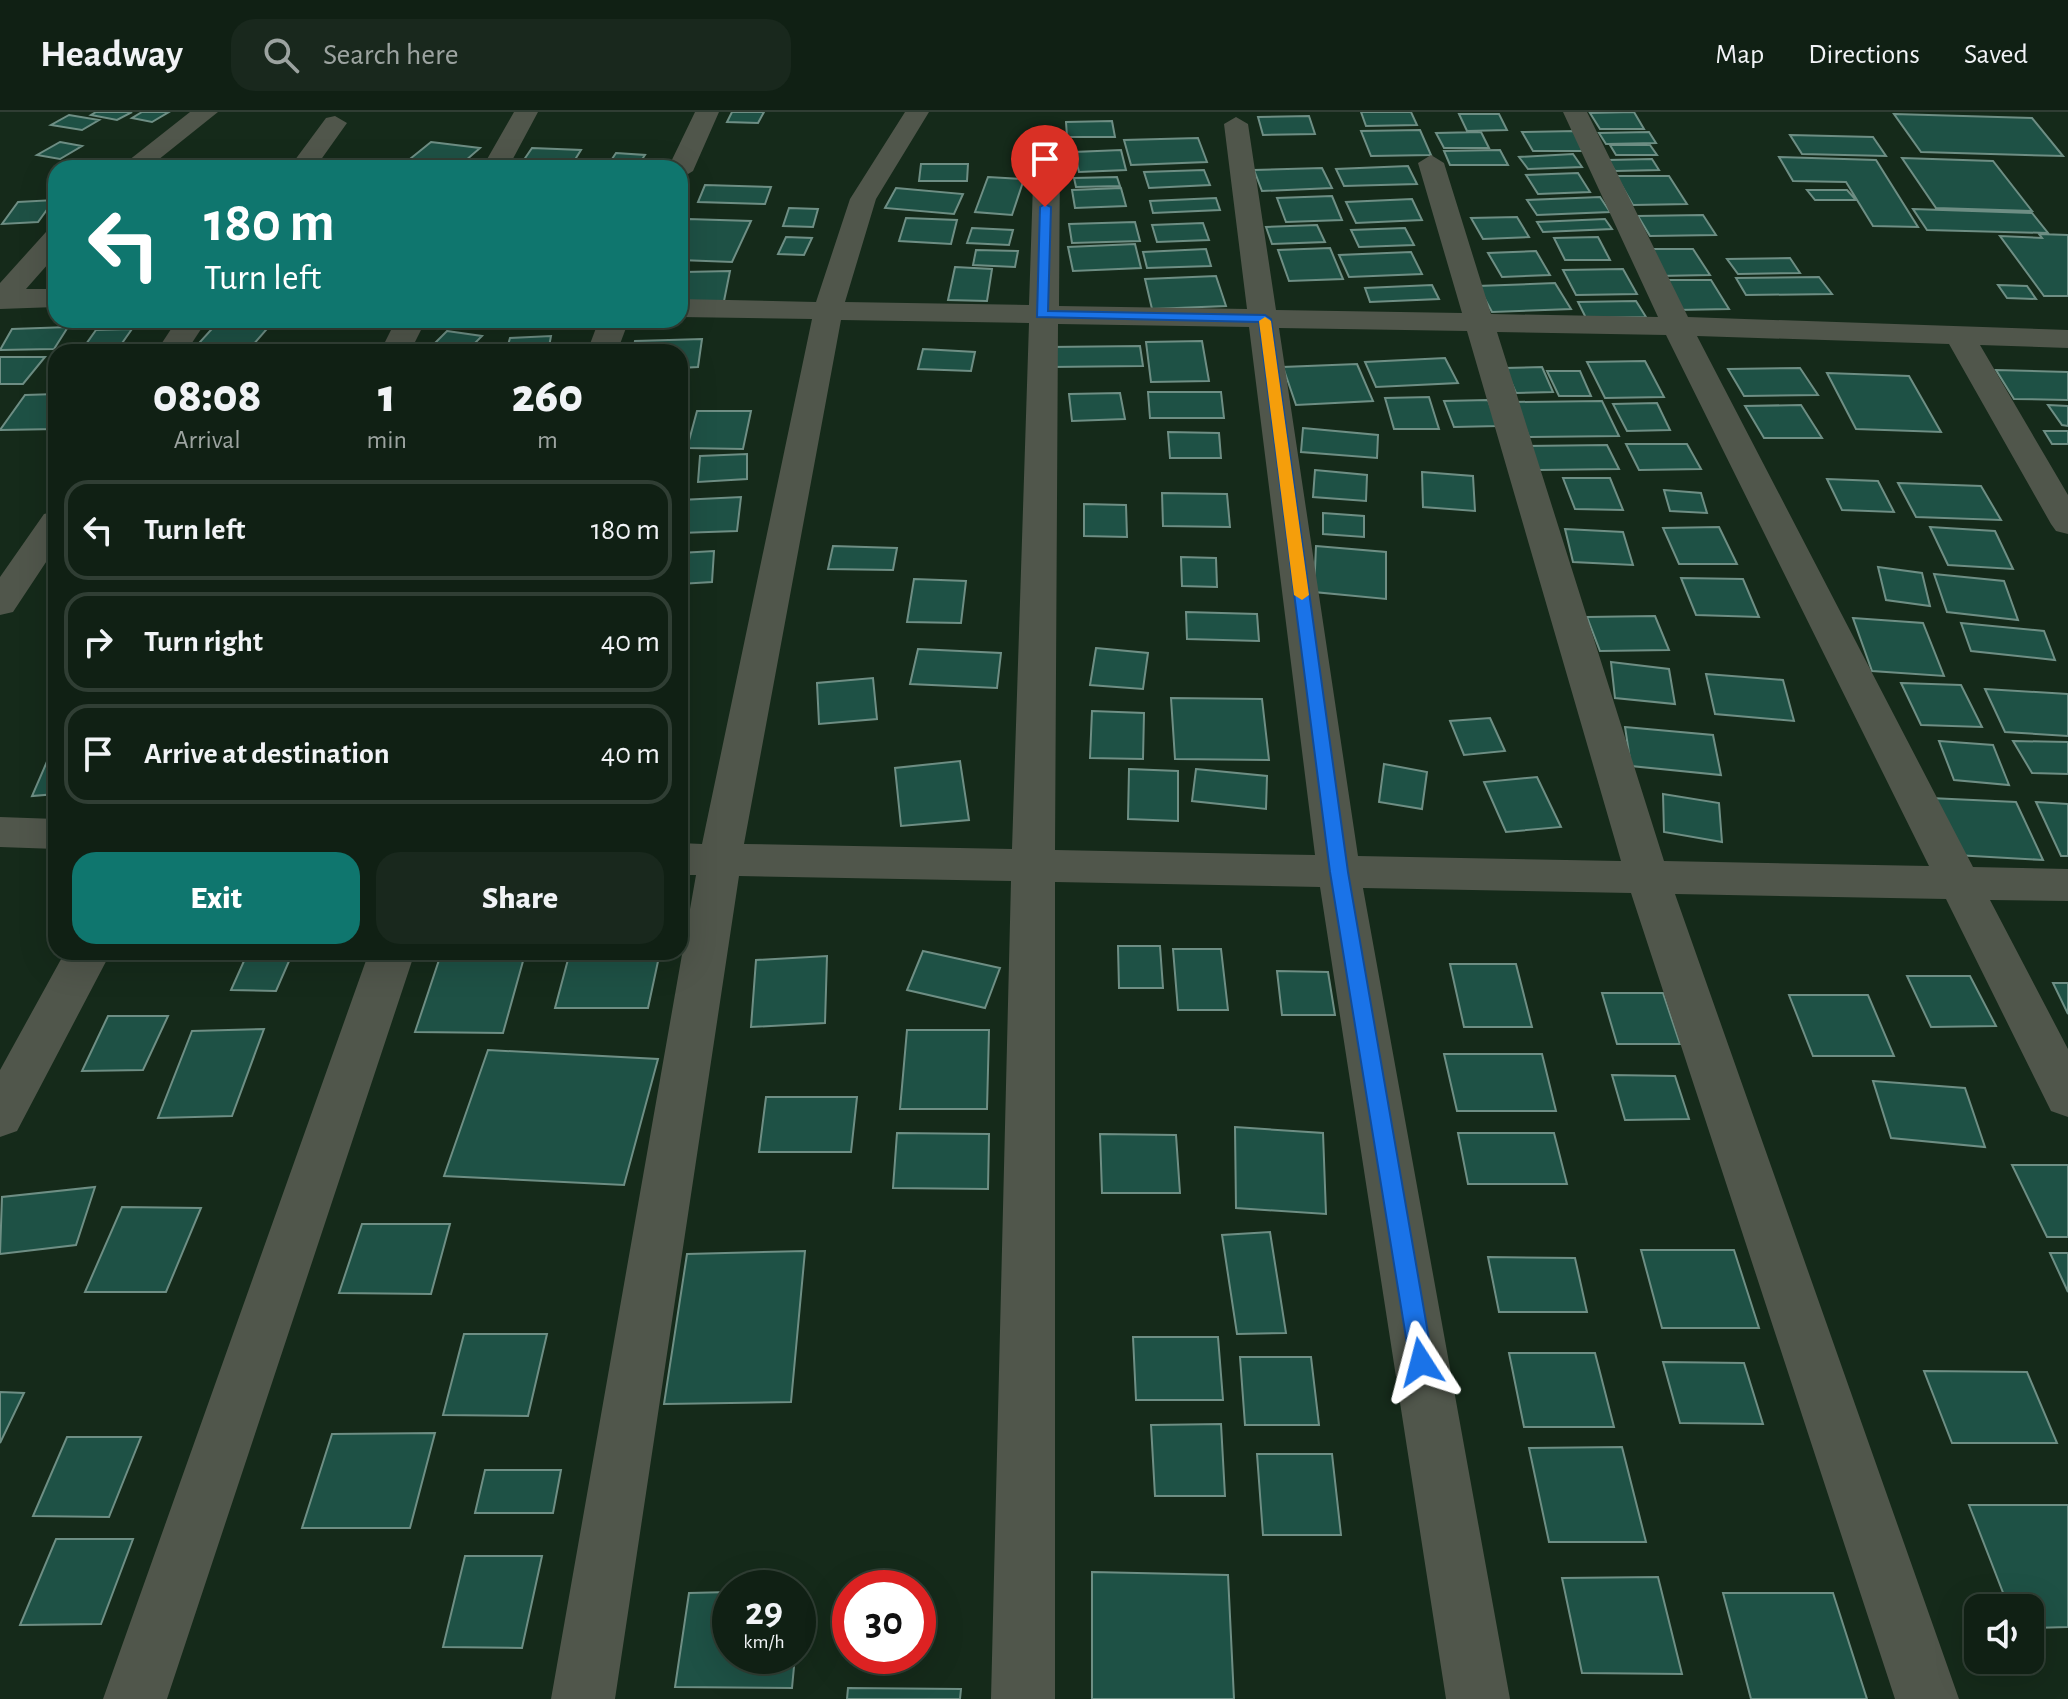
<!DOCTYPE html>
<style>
:root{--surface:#102014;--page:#19281d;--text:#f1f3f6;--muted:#9ca3a0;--line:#303e34;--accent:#0f766e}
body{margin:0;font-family:"Alegreya Sans",sans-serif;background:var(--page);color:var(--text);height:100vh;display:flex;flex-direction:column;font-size:30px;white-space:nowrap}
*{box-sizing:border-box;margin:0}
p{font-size:26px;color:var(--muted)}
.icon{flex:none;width:44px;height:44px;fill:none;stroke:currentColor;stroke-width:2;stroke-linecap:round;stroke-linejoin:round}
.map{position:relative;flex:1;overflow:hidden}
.drawer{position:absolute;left:48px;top:232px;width:640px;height:616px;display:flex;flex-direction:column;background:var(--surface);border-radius:24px;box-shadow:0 8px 32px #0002,0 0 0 2px var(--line)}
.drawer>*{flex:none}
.top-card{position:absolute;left:48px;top:48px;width:640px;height:168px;border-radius:24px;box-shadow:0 8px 32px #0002,0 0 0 2px var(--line);background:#0f766e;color:#fff;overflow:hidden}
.buttons{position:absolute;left:1964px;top:1482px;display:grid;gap:16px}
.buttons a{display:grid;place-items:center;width:80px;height:80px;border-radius:16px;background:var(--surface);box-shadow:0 8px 32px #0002,0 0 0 2px var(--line);font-size:40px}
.speed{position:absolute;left:712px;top:1458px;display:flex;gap:16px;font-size:40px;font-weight:700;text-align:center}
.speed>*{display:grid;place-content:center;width:104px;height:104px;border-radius:50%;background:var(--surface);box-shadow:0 8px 32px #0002,0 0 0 2px var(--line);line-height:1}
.speed small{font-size:20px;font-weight:400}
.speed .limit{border:12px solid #d22;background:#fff;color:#111}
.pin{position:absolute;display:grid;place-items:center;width:68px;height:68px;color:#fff;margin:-82px -34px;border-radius:50% 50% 50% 0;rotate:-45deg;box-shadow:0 0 8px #0007}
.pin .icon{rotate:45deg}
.me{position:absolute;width:88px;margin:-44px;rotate:351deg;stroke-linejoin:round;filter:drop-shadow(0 0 6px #0008)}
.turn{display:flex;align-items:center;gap:28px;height:168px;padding:0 24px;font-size:36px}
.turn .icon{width:104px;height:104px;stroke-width:2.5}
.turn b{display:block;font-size:56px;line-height:68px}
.eta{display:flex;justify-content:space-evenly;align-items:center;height:136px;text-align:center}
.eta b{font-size:48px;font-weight:800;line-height:56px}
.action{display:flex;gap:16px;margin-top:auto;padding:16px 24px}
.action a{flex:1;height:92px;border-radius:24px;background:var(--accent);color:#fff;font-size:32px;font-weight:800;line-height:92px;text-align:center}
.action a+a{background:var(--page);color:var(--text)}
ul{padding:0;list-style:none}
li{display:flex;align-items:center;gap:24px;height:100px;margin:0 16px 12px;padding:0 8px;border:4px solid var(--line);border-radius:24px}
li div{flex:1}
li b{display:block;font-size:30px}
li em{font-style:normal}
header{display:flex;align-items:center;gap:48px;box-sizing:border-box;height:112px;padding:0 40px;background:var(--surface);border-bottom:2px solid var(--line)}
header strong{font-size:38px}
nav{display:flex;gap:44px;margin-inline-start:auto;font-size:28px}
.search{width:560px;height:72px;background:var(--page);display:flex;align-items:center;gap:20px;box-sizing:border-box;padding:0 28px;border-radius:24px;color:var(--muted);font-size:30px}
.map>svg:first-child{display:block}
</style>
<header>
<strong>Headway</strong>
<div class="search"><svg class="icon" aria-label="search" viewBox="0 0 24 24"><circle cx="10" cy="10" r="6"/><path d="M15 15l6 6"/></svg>Search here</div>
<nav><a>Map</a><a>Directions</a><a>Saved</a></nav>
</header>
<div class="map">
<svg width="2068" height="1587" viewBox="0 0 2068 1587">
<rect width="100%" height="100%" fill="#152a1a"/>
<path fill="#1e5145" stroke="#6e8e84" stroke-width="2" d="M96,0H132L117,8L91,3Z
M142,0H169L152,10L132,6Z
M732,0H764L758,11L727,10Z
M1361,0H1411L1417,13L1366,14Z
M1634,0L1644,17H1600L1590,1Z
M1459,2H1499L1507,18L1467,19Z
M1894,2L2032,6L2063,44L1921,40Z
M69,3L99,8L82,18L51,13Z
M1309,4L1315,22L1263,23L1258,5Z
M1112,9L1115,25H1067L1066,10Z
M1420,18L1431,43L1371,44L1361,19Z
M1576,19L1587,39H1533L1522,20Z
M1481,20L1489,36H1444L1436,21Z
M1649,20L1656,31L1606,32L1599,21Z
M1790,23L1873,25L1886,44L1802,42Z
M1198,26L1207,50L1131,53L1124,28Z
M60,30L82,34L60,47L37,43Z
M431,30L480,36L457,56L405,51Z
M1610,33H1650L1657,43H1616Z
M532,36L581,38L571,54L521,52Z
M1121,38L1126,58L1079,60L1074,40Z
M1500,38L1508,53H1450L1444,39Z
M616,41L645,43L636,56H606Z
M1573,42L1582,55L1528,57L1519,45Z
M1779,45L1876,48L1918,115L1873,114L1846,70L1793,69Z
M1902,46L1993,49L2032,99L1936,96Z
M1652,47L1659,58L1615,59L1608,48Z
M921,52H968L967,69H919Z
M1408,54L1417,72L1344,74L1336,57Z
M1322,56L1332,76L1262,79L1254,58Z
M1204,58L1210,73L1149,76L1144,60Z
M1578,61L1590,80L1538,82L1526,63Z
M1616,64H1669L1687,92L1633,93Z
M988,65L1024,67L1012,103L975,100Z
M1117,65L1120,74L1076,75L1074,66Z
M705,73L771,75L765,92L698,90Z
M896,76L963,82L954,102L885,96Z
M1121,76L1126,94L1075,96L1072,78Z
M1807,78H1847L1856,88H1815Z
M1332,84L1342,108L1286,110L1277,86Z
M1600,85L1610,100L1537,103L1527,88Z
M1216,86L1220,98L1153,101L1150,89Z
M1412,87L1422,108L1356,111L1346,90Z
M54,88L38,110L2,112L18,90Z
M789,96L818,97L813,115L783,114Z
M1913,97L2032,101L2048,121L1927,118Z
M1703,103L1716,123L1650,124L1638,104Z
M1517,105L1529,125L1483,127L1471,106Z
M906,106L957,108L951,132L899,129Z
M688,107L751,109L732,150L680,148V123Z
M1605,107L1612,117L1543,120L1537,110Z
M1135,110L1140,129L1072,131L1069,112Z
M1203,111L1209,128L1157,130L1152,113Z
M1317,113L1325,130L1272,132L1266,115Z
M972,116L1013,118L1009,133L967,131Z
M1405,116L1414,133L1359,135L1351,118Z
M2039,122L2068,123V184H2044L2000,124L2042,126Z
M786,125L812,126L804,143L778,142Z
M1598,125L1610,148H1565L1554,126Z
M1135,132L1141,156L1073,159L1068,135Z
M1330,136L1343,167L1289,169L1278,138Z
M1206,137L1211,154L1147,156L1143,140Z
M1643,137H1693L1710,163L1658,164Z
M976,138L1018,139L1015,155L973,153Z
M1536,139L1550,163L1502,165L1488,141Z
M1411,140L1422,162L1349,165L1339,143Z
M1790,146L1800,161L1738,162L1727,147Z
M955,155L992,157L987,189L948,188Z
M1623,157L1637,182L1576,183L1563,158Z
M730,159L724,189H680L685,160Z
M1216,164L1226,194L1152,197L1145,167Z
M1819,165L1832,182L1746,183L1736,166Z
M1659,168H1711L1729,197L1676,198Z
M1555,171L1571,197L1492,200L1478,174Z
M1432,173L1439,187L1370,190L1365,176Z
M1998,173L2027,174L2036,187L2007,186Z
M1636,189L1646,205L1586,206L1578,190Z
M220,208H237L273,210L252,234L199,231Z
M68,215L54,237L0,238L12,217Z
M132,217L120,234L84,235L96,218Z
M447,219L482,224L466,240L429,237Z
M551,224L548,240H506L510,226Z
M702,227L698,255L680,256V240H633L635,229Z
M1202,229L1209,269L1151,270L1146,230Z
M1140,234L1143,254L1050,255L1049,235Z
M923,237L975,240L971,259L918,257Z
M0,245H45L23,272H0Z
M1445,246L1458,271L1376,275L1365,250Z
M1645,249L1664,285L1605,286L1587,250Z
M1357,252L1373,289L1296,293L1283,255Z
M1542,255L1553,280L1516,281L1505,256Z
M1800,256L1818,283L1744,284L1728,257Z
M1996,258L2068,260V288L2014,287Z
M1547,259H1580L1591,284H1559Z
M1827,261L1909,264L1941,320L1856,317Z
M1148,280H1221L1224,306H1150Z
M1120,281L1125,307L1072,309L1069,282Z
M56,282V317L0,318L25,283Z
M1429,285L1439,317H1394L1385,286Z
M1488,288L1498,314L1454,315L1444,289Z
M1602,289L1619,324L1529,325L1515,290Z
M1657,291L1670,318L1627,319L1613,292Z
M1801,293L1822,326H1764L1745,294Z
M2048,293L2068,294V314L2062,313Z
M697,299H751L743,337L687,336Z
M1303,316L1378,323L1377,346L1301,340Z
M2044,319H2068V332H2052Z
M1168,320L1219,321L1221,346H1170Z
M1626,332H1687L1701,357L1639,358Z
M1607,333L1619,357L1537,358L1527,334Z
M747,342V367L698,370L700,344Z
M1315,358L1367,363L1366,389L1313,385Z
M1422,360L1473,364L1475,399L1423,395Z
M1563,366H1610L1623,398L1575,397Z
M1827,367L1878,369L1894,400L1842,398Z
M1898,371L1981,374L2001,408L1916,405Z
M1664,378L1701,381L1707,401L1670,399Z
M1162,381L1227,382L1230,415L1163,414Z
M741,385L737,419L680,421V388Z
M1084,392L1126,393L1127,425L1084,424Z
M1323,401L1364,404V425L1323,422Z
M1719,415L1737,452H1679L1663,416Z
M1930,415L1995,419L2013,457L1948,453Z
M1565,417L1623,420L1633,453L1573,450Z
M833,434L897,436L893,458L828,457Z
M1316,434L1386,440V487L1314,480Z
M714,439L712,470L680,472V441Z
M1181,445L1216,446L1217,475L1182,474Z
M1878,455L1922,461L1930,494L1886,488Z
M1934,462L2004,469L2018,508L1947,500Z
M1681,466L1743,467L1759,505L1696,503Z
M914,467L966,469L961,511L907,510Z
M1186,500L1257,502L1259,529L1187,527Z
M1655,504L1669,538L1600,539L1587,505Z
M1853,506L1923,511L1944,564L1872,559Z
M1961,511L2044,519L2055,548L1971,539Z
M1096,536L1148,541L1143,577L1090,573Z
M918,537L1001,541L997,576L910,572Z
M1611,550L1669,557L1675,592L1615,586Z
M1706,562L1783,568L1794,609L1715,602Z
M873,566L877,607L819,612L817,571Z
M1901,571L1961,573L1982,615L1921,613Z
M1985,577L2068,582V624L2005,620Z
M1171,586L1262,587L1269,648L1175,647Z
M1092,599L1144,601L1143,647L1090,646Z
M1490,606L1505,639L1464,643L1450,609Z
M1625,615L1713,623L1721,663L1631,654Z
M1939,629L1993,633L2009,673L1954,668Z
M2013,629L2068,630V662L2032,661Z
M52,638H56V682L32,684Z
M960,649L969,708L901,714L895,656Z
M1384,652L1427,660L1422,697L1379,690Z
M1129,657L1178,659V709L1128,707Z
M1196,657L1267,664L1266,697L1192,689Z
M1537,665L1561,715L1506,720L1484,670Z
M1663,682L1719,691L1722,730L1664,720Z
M1930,686L2016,690L2043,748L1955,743Z
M2036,690L2068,692V744H2061Z
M1118,834H1160L1163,876H1119Z
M1173,837H1221L1228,898H1178Z
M923,839L1000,856L985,896L907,878Z
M248,840H293L276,879L231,878Z
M570,840H660L648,896H555Z
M441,842H525L503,921L415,920Z
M827,844L825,911L751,915L756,848Z
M1450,852H1516L1532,915H1464Z
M1277,859L1328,860L1335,903H1282Z
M1907,864H1970L1996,914L1931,915Z
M2053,871H2068V902Z
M1602,881H1663L1680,932H1617Z
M1789,883H1868L1894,944H1813Z
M108,904H168L143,958L82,959Z
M264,917L232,1004L158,1006L192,919Z
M907,918H989L987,997H900Z
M488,938L658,947L624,1073L444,1064Z
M1444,942H1542L1556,999H1457Z
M1612,963L1675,964L1689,1007L1625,1008Z
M1873,969L1965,976L1985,1035L1891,1026Z
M766,985H857L851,1040H759Z
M1235,1015L1323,1021L1326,1102L1236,1096Z
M897,1021L989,1022L988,1077L893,1076Z
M1458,1021H1554L1567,1072H1468Z
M1100,1022L1176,1023L1180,1081H1102Z
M2012,1053H2068V1125H2047Z
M95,1075L76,1133L0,1142L2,1085Z
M122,1095L201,1096L166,1180H85Z
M362,1112H450L431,1182L339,1181Z
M1270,1120L1286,1221L1237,1222L1222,1123Z
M1641,1138H1734L1759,1216H1662Z
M805,1139L791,1290L664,1292L687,1142Z
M2050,1141H2068V1180Z
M1488,1145L1575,1146L1587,1200H1499Z
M464,1222H547L528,1304L443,1303Z
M1133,1225H1218L1223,1288H1136Z
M1509,1241H1595L1614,1315H1524Z
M1240,1245H1311L1319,1313H1245Z
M1663,1250L1744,1251L1763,1312L1680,1311Z
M1924,1259L2027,1260L2057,1331H1952Z
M0,1280L24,1281L0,1331Z
M1221,1312L1225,1384H1155L1151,1313Z
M435,1321L410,1416H302L332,1322Z
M67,1325H141L109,1405L33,1404Z
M1622,1335L1646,1430H1549L1529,1336Z
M1257,1342H1332L1341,1423H1263Z
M485,1358H561L553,1401H475Z
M1969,1393H2068V1515L2030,1516V1496H2009Z
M56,1427H133L101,1512L20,1513Z
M465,1444H542L522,1536L443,1535Z
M1092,1460L1228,1463L1234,1587H1092Z
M1658,1465L1682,1562L1582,1561L1562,1466Z
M730,1480V1544H795L792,1576L675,1575L689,1481Z
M1723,1481H1833L1867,1587H1751Z
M848,1576L961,1577L960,1587H847Z"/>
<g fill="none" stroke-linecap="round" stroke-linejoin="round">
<path fill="#50564b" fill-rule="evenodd" d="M190,0H218L148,56H119Z
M514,0H538L508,56H482Z
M695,0H719L693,59L680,67V56H668Z
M905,0H929L876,87L845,190L1029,193L1034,41L1047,33L1060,41L1059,194L1247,197L1224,12L1236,5L1248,12L1276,198L1462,201L1418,51L1431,43L1444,51L1491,202L1658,205L1563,0H1587L1688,205L2068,218V236L1980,233L2068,383V422L2056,419L2051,412L1949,232L1697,224L1973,755L2068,757V789L1990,788L2068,937V1005L2051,999L1946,787L1675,782L1959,1587H1895L1631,781L1363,776L1510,1587H1446L1320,775L1055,770V1587H991L1011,769L739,764L615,1587H551L696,763H680V731L702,732L812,207L680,205V187L816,190L850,87ZM841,208L1029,211L1012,737L744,732ZM1058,212L1249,215L1315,743L1055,738ZM1279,216L1467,219L1621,749L1358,744ZM1497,220L1666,223L1929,754L1664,749Z
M335,4L347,11L315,56H289L326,6Z
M56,118V143L26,177H56V195L0,197V171L46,120Z
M177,208H207L186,240H156Z
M396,208H426L410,240H380Z
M599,208H629L617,240H587Z
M56,399V435L13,500L0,503V465L44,402Z
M0,705L56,707V737L0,735Z
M65,840H111L17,1019L0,1025V958Z
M369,840H415L167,1587H103Z"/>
</g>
<path fill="#1a73e8" stroke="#114b97" stroke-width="2" d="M1045,92L1051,95L1048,199L1265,203L1271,207L1348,760L1433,1250L1429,1258L1421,1261L1413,1258L1410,1250L1330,760L1259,210L1037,205L1040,95Z"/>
<path fill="#f59e0b" d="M1265,205L1271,209L1309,483L1302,488L1294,483L1259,209Z"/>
</svg>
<div class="buttons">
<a><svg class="icon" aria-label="sound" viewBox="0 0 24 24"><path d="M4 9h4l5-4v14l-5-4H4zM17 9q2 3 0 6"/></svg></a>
</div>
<div class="speed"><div>29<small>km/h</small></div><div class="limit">30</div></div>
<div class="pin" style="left:1045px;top:95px;background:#d93025"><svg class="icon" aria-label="arrive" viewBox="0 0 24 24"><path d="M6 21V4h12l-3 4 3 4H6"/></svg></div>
<svg class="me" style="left:1421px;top:1250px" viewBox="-20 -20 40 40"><path d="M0-17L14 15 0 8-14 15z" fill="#1a73e8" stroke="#fff" stroke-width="4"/></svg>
<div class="top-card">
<div class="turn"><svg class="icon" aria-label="left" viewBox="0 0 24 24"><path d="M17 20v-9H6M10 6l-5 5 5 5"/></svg><div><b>180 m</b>Turn left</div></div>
</div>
<section class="drawer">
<div class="eta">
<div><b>08:08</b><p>Arrival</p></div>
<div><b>1</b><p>min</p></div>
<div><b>260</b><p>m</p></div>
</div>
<ul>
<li><svg class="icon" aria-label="left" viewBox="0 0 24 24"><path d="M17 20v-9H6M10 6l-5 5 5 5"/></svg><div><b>Turn left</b></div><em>180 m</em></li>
<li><svg class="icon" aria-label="right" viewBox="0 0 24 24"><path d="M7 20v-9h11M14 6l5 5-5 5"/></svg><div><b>Turn right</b></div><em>40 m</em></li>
<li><svg class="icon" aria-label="arrive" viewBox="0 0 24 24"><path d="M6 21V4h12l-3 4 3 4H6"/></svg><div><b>Arrive at destination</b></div><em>40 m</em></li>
</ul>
<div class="action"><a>Exit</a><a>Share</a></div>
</section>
</div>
